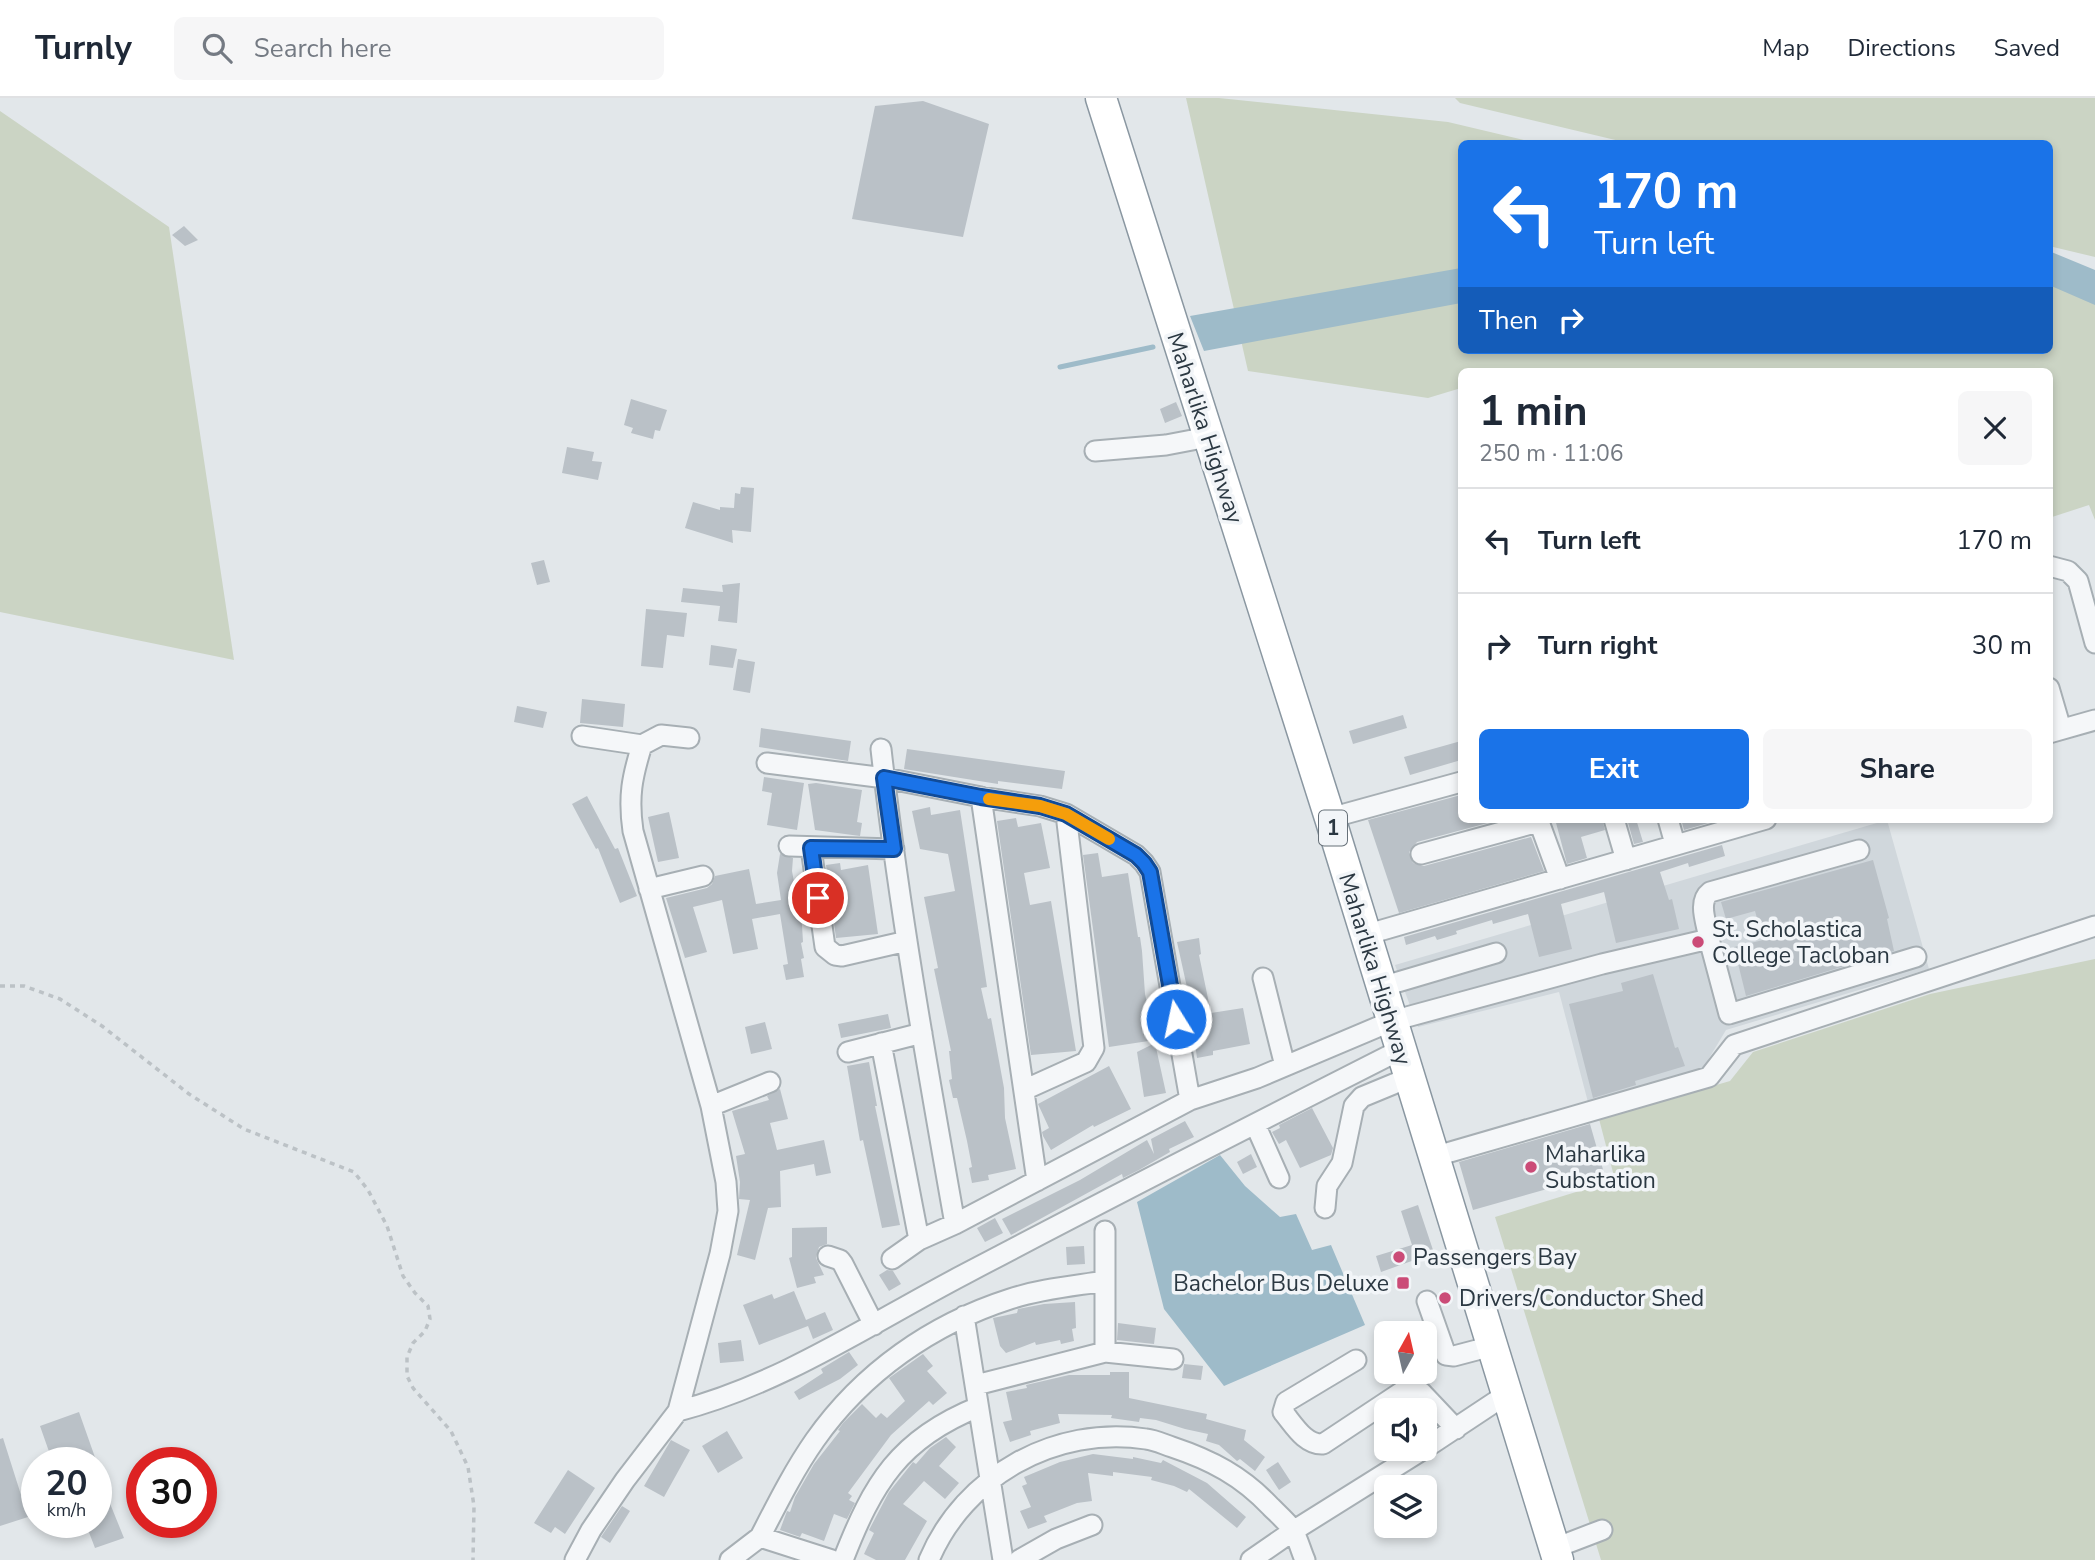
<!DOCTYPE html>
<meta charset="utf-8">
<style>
:root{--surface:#fff;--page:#f6f6f7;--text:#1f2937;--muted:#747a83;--line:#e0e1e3;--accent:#1a73e8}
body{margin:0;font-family:"Nunito Sans",sans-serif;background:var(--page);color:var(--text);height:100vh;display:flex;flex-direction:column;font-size:26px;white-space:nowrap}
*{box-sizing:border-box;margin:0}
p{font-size:23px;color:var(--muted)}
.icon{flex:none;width:38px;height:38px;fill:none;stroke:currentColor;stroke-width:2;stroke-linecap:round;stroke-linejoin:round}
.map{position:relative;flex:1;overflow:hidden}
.panel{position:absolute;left:1458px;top:270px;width:595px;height:455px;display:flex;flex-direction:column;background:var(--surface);border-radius:10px;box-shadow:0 4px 10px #0003}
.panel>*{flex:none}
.top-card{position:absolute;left:1458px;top:42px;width:595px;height:214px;border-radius:10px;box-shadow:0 4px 10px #0003;background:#1a73e8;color:#fff;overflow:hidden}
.needle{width:46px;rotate:8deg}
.tools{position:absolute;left:1374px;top:1223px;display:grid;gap:14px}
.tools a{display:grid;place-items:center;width:63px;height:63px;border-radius:10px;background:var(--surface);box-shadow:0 4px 10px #0003;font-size:35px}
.speed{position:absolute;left:21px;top:1349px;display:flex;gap:14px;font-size:35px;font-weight:700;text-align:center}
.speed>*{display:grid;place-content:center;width:91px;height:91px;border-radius:50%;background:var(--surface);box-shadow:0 4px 10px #0003;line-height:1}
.speed small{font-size:18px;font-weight:400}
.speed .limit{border:10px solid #d22;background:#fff;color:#111}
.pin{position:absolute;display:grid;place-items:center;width:60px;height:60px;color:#fff;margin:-30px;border:4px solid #fff;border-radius:50%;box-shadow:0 2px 7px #0007}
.me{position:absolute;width:77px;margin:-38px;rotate:350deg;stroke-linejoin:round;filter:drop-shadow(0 0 5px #0008)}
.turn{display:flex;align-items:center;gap:24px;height:147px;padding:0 21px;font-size:32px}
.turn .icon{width:91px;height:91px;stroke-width:2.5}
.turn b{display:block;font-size:49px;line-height:60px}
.then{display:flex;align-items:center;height:66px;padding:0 21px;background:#0003;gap:14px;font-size:26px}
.round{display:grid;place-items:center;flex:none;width:74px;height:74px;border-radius:10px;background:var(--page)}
.headline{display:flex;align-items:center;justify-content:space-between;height:119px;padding:0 21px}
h1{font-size:42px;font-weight:700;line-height:52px}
.cta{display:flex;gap:14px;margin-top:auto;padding:14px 21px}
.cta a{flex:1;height:80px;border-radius:10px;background:var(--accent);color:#fff;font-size:28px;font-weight:700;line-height:80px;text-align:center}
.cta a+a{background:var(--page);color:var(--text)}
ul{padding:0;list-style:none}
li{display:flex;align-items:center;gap:21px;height:105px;padding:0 21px;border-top:2px solid var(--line)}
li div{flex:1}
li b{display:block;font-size:26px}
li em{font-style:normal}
header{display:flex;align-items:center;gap:42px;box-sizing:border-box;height:98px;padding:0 35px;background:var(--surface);border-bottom:2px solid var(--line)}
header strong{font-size:33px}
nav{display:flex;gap:38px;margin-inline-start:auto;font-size:24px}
.search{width:490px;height:63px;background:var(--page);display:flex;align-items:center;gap:18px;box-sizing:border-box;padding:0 24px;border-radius:10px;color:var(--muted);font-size:26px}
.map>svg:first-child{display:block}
</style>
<header>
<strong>Turnly</strong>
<div class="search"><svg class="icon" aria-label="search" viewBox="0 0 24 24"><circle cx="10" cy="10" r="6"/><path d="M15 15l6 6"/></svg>Search here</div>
<nav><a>Map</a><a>Directions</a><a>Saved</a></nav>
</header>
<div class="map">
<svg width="2095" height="1462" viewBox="0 0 2095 1462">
<rect width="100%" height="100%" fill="#e2e7ea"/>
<path fill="#d0d7dc" d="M1887,722L1929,871L1726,932L1702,972L1589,1008L1559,894L1418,929L1395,867Z"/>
<path fill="#cbd4c4" d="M1186,0H1219L1448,24L1536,45L1461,46V252H2049V170L2095,181V422L2089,407L2049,420V273H1461V290L1428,300L1248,273Z
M1455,0H2095V159L2049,148V46L1628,45L1460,5Z
M0,13L169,129L234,562L0,514Z
M2095,861V1462H1601L1495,1119L1615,1082L1599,1021L1730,983L1753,954L1930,896Z"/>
<path fill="#9ebbc9" d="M2049,153L2095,172V207L2049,187Z
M1461,170V205L1204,253L1190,218Z
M1220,1057L1245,1088L1280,1119L1296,1116L1312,1152L1331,1147L1365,1227L1224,1288L1164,1211L1137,1104Z"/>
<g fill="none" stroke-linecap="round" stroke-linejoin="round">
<path stroke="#9ebbc9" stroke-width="5" d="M1060,269L1153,249"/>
</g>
<path fill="#bac1c7" d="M923,3L989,26L963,139L852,121L875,8Z
M184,128L198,142L185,148L172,137Z
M631,301L667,312L660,333L655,332L653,341L631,335L633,330L624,327Z
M1176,304L1182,318L1165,325L1160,311Z
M567,349L594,354L592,363L602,364L598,382L562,375Z
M741,389L754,390L751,434L732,432L733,445L685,430L693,404L720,412V409L734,410L735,395L740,396Z
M544,462L550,484L537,487L531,465Z
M740,485L737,525L718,523L720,508L681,504L683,490L723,494L722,487Z
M646,511L687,515L684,539L667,537L663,570L641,568Z
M711,547L737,551L733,570L709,567Z
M738,561L755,564L750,595L733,592Z
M582,601L625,606L623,629L580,625Z
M517,608L547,614L543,630L514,624Z
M1403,617L1407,630L1353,646L1349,633Z
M761,630L851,643L848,663L759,649Z
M1461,643V662L1410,677L1404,659Z
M907,651L1065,673L1062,691L998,683V686L904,671Z
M764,679L804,685L797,732L767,727L772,695L762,693Z
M816,685L862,692L857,724L862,725L860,738L815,732L808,686Z
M1461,697V721H1494L1495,723L1417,744L1409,754L1413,765L1424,768L1531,739L1544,773L1399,815L1368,722Z
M587,698L615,751L618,750L637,798L620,805L598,750L596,751L572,706Z
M930,709L931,717L960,712L987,889L981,890L988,921L991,920L995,941L1004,990L1005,1020L1016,1071L988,1077L989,1082L972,1085L969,1070L972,1069L967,1043L957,1000H953L949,982L952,981L949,953H951L934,871L938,870L924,799L955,793L948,756L920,751L912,713Z
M669,714L679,760L658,764L648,719Z
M1016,720L1018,729L1041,725L1050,770L1024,775L1030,807L1051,803L1076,953L1031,957L997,723Z
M1555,721H1602L1605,732L1581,739L1587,760L1567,766Z
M1627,721H1636L1643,744L1634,746Z
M1681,721H1714L1715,723L1684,732Z
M1722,747L1725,758L1689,769L1688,765L1660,774L1669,802L1672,801L1679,831L1616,845L1604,794L1561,806L1572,851L1539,859L1528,816L1493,826L1492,822L1456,833L1457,836L1437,842L1435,838L1406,847L1404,839Z
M1098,755L1102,779L1128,775L1138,839H1140L1142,853L1145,896L1155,942L1109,949L1083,757Z
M780,756L793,760L792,773L802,827L803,844L801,845L804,860L801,861L804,879L786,882L783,867L788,866L780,816L752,821L758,851L733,856L722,802L693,809L707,854L685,860L666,800L707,790L712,786L715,778L749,771L756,806L781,802L777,775Z
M1873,762L1889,820L1887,821L1894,853L1746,898L1734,849L1763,842L1755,813L1726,821L1721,804Z
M840,765L841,772L868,767L878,836L836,840L826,767Z
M1199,840L1201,856L1199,857L1211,915L1243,910L1250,946L1213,953V957L1197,960L1188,894L1177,844Z
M1653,876L1675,950L1678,949L1685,968L1635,983L1636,987L1593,1000L1569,906L1623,893L1621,885Z
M888,916L891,930L841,940L838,926Z
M765,924L772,951L751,956L745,929Z
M1155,945L1166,995L1144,999L1137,954Z
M869,964L877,1008H875L900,1127L882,1130L863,1042L860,1043L847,968Z
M1109,968L1131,1011L1094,1029L1093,1027L1051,1052L1043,1038L1042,1034L1049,1030L1038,1006Z
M780,991L788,1021L770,1025L777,1052L824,1042L831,1075L816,1078L814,1066L780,1073L781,1109L768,1110L755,1162L737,1157L750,1102L739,1101L740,1084L736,1058L745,1056L732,1013L769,1002L767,998Z
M1312,1010L1333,1050L1331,1057L1300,1070L1286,1042L1279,1046L1272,1034L1280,1030L1279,1027Z
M1185,1023L1194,1039L1169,1051L1170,1054L1139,1072L1123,1080L1122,1076L1011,1137L1002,1121L1080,1082L1147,1042L1154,1056L1151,1041Z
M1590,1026L1604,1075L1473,1112L1459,1064Z
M1251,1056L1257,1069L1243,1076L1237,1064Z
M1418,1107L1434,1155L1381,1174L1376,1158L1412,1147L1401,1113Z
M995,1120L1003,1135L985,1144L977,1130Z
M827,1129V1146L819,1149L816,1160L824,1177L814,1179L816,1185L797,1190L789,1160L792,1159V1130Z
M1084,1148L1085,1166L1067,1167L1066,1149Z
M887,1172L893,1173L901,1186L889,1193L879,1177Z
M794,1193L806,1222L825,1214L833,1232L813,1241L808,1228L759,1247L743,1207L772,1196L774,1201Z
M1075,1204L1076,1230L1072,1231L1074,1243L1061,1246L1060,1242L1036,1247L1035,1244L1006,1255L1000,1248L993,1220L1017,1215L1018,1211L1044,1206Z
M1118,1225L1156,1230L1154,1246L1117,1242Z
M741,1242L744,1263L720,1265L718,1245Z
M849,1254L858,1267L840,1281L799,1302L794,1294L823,1275L821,1271Z
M923,1256L933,1268L927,1273L947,1295L933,1307L929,1303L891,1337L848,1395L852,1398L849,1402L855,1405L847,1421L834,1416L824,1443L802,1435L800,1439L780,1432L787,1413L790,1414L795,1399L814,1366L840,1333L838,1332L843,1325L862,1306L876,1320L881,1315L887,1320L905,1303L889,1280Z
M1184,1266L1203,1268L1201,1282L1182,1280Z
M1110,1274H1129V1300L1207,1316L1206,1321L1246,1332L1244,1342L1265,1359L1255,1373L1240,1361L1237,1363L1219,1347L1206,1343L1208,1336L1185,1331L1156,1322L1140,1320L1139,1324L1111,1320L1112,1317L1058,1316L1060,1325L1030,1333L1031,1337L1010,1344L1003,1324L1012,1322L1006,1294L1027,1290L1026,1287L1069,1277H1110Z
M79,1314L97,1365H53L40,1328Z
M727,1333L743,1360L718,1375L702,1348Z
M946,1339L956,1349L939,1368L959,1385L945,1401L924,1383L903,1406L927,1423L905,1462H876L864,1456L874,1435L869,1432L889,1394L913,1364L916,1366L930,1350Z
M3,1340L28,1419L0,1428V1341Z
M671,1342L690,1352L664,1399L644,1388Z
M1093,1356L1133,1361V1359L1161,1365L1163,1362L1207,1385L1246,1419L1237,1430L1189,1391L1187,1394L1174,1388L1151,1382L1152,1379L1113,1374V1378L1088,1375L1092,1403L1077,1405L1044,1418L1047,1424L1028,1431L1020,1413L1031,1409L1022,1388L1027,1386L1024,1379L1060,1364Z
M1278,1364L1291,1384L1279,1392L1266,1372Z
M96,1371L124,1440L95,1450L85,1424H96Z
M568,1372L595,1390L565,1436L555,1429L551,1435L534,1425Z
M622,1408L630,1413L610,1445L601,1439Z"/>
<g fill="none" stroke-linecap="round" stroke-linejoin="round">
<g stroke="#a7afb4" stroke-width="23">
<path id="minor" d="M1095,353L1166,347L1208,339
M2049,468L2068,473L2078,483L2095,545
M2049,590L2061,631
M2049,635L2095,622
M582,638L642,647
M881,651C899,811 927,968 955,1126
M767,665L885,680L981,699L1040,708L1066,716L1136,757L1144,765L1150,774L1190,1002
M981,699L1037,1083
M1330,720L1461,684
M1538,721L1560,781
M1614,721L1626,762
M1668,721L1675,746
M789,748L894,751
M811,750L825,849L835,857L842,858L907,843
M1421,756L1538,724
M649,791L703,778
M1365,837L1766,721
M1709,841C1707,826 1697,804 1710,794L1859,752
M1263,880L1285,968
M1381,889L1496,855
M881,945L919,1142
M848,954L922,935
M1024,992L1086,964L1094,950L1066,716
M711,1008L770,984
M1255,1026L1279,1080
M1433,1059L1709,979L1734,947L2095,828
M1325,1110L1327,1088L1342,1065L1354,1008L1362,999L1408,980
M828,1158L840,1162L843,1166L874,1227
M892,1161L919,1142L955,1126L1190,1002L1257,980L1392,923L1602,866L1709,841L1729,916L1916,859
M1427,1203L1446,1257L1454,1258L1492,1248
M964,1218L1003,1462
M1105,1254V1133
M1356,1262L1286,1304L1283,1314C1294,1327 1305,1347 1323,1346L1403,1293L1411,1292L1421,1294L1456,1331
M976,1287L1105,1254L1173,1261
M678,1313C782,1286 871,1225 965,1176C1109,1100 1254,1026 1400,952
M1424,1351L1507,1296
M760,1439C777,1406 794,1372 815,1342C863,1274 932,1226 1010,1201C1040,1191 1074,1188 1105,1183
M1555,1450L1602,1432
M575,1462L591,1432L625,1382L678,1313L720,1156L728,1113L726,1084L711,1008L633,733C628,699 632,679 642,647L661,637L689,640
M730,1462L760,1439L832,1462
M843,1462C873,1385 899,1341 978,1309
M929,1462C964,1378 1056,1327 1146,1341C1155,1342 1163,1346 1172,1349C1211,1362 1242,1378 1271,1409C1278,1416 1287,1424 1293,1432C1298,1441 1301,1453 1305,1462
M1019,1462L1056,1441L1092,1427
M1251,1462L1293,1433L1424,1351"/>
</g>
<g stroke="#8a97a1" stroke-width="33">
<path id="highway" d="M1101,0L1330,720L1558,1462"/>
</g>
<path stroke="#bcc2c6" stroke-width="3.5" stroke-dasharray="5 5" stroke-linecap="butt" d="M0,888H24L60,901L102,928L189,996L244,1031L354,1074L368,1092L387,1128L403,1178L415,1195L428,1208L430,1221L425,1233L413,1245L407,1259V1278L413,1290L451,1333L468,1369L474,1408L473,1462"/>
<use href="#minor" stroke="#f5f7f9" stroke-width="19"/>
<use href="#highway" stroke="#fff" stroke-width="30"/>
</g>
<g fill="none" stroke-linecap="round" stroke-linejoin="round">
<g stroke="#114b97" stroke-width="18">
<path id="route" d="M818,800L811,750L894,751L884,680L981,699L1040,708L1066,716L1136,757L1144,765L1150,774L1176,921"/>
</g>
<use href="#route" stroke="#1a73e8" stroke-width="12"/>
<path stroke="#f59e0b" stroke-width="12" d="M989,701L1040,708L1066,716L1109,741"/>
</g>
<g fill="#cb4b77" stroke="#f2f5f8" stroke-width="2.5">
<circle cx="1698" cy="844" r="7"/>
<circle cx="1531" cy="1069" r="7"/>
<circle cx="1399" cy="1159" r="7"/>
<rect x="1396" y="1178" width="14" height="14" rx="3.5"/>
<circle cx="1445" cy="1200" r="7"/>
</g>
<g text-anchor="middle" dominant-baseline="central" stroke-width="7" stroke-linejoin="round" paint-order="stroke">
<rect fill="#f2f5f8" stroke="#677179" stroke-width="2" x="1319" y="712.5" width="28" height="35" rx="5"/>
<g font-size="21" font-weight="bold" fill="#2b3842">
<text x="1333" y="730">1</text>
</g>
<g font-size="23" fill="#2b3842" stroke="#f2f5f8">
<text transform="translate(1205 330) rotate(72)">Maharlika Highway</text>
<text transform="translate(1375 871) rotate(73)">Maharlika Highway</text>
</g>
<g font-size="23" fill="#2b3842" stroke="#f2f5f8" text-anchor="start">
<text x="1712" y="831">St. Scholastica<tspan x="1712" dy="26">College Tacloban</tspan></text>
<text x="1545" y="1056">Maharlika<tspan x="1545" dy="26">Substation</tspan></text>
<text x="1413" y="1159">Passengers Bay</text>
<text x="1389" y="1185" text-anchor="end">Bachelor Bus Deluxe</text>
<text x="1459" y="1200">Drivers/Conductor Shed</text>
</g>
</g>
</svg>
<div class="tools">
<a><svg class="needle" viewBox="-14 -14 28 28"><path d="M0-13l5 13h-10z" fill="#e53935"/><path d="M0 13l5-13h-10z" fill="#747a83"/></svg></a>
<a><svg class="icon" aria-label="sound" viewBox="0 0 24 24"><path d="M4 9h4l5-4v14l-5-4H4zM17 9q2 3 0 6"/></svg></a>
<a><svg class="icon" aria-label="layers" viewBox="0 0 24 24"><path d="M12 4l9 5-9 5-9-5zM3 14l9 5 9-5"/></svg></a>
</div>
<div class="speed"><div>20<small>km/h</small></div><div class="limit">30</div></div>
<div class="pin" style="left:818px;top:800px;background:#d93025"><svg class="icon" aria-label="arrive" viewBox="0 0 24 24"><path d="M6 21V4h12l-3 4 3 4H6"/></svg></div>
<svg class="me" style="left:1176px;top:921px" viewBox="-20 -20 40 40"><circle r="17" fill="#1a73e8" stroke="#fff" stroke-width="3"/><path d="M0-11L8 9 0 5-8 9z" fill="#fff"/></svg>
<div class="top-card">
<div class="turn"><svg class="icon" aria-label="left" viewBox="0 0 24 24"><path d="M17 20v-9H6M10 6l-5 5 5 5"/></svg><div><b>170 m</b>Turn left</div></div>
<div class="then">Then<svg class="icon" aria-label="right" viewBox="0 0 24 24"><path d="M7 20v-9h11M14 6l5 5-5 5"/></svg></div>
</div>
<section class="panel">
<div class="headline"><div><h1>1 min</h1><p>250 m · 11:06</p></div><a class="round"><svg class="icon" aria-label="close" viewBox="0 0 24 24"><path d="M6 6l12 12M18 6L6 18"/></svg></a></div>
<ul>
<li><svg class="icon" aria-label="left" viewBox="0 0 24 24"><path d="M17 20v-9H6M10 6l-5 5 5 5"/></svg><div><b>Turn left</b></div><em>170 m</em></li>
<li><svg class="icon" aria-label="right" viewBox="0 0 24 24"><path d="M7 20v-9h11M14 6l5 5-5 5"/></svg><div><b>Turn right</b></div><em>30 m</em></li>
</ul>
<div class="cta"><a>Exit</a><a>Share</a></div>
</section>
</div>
